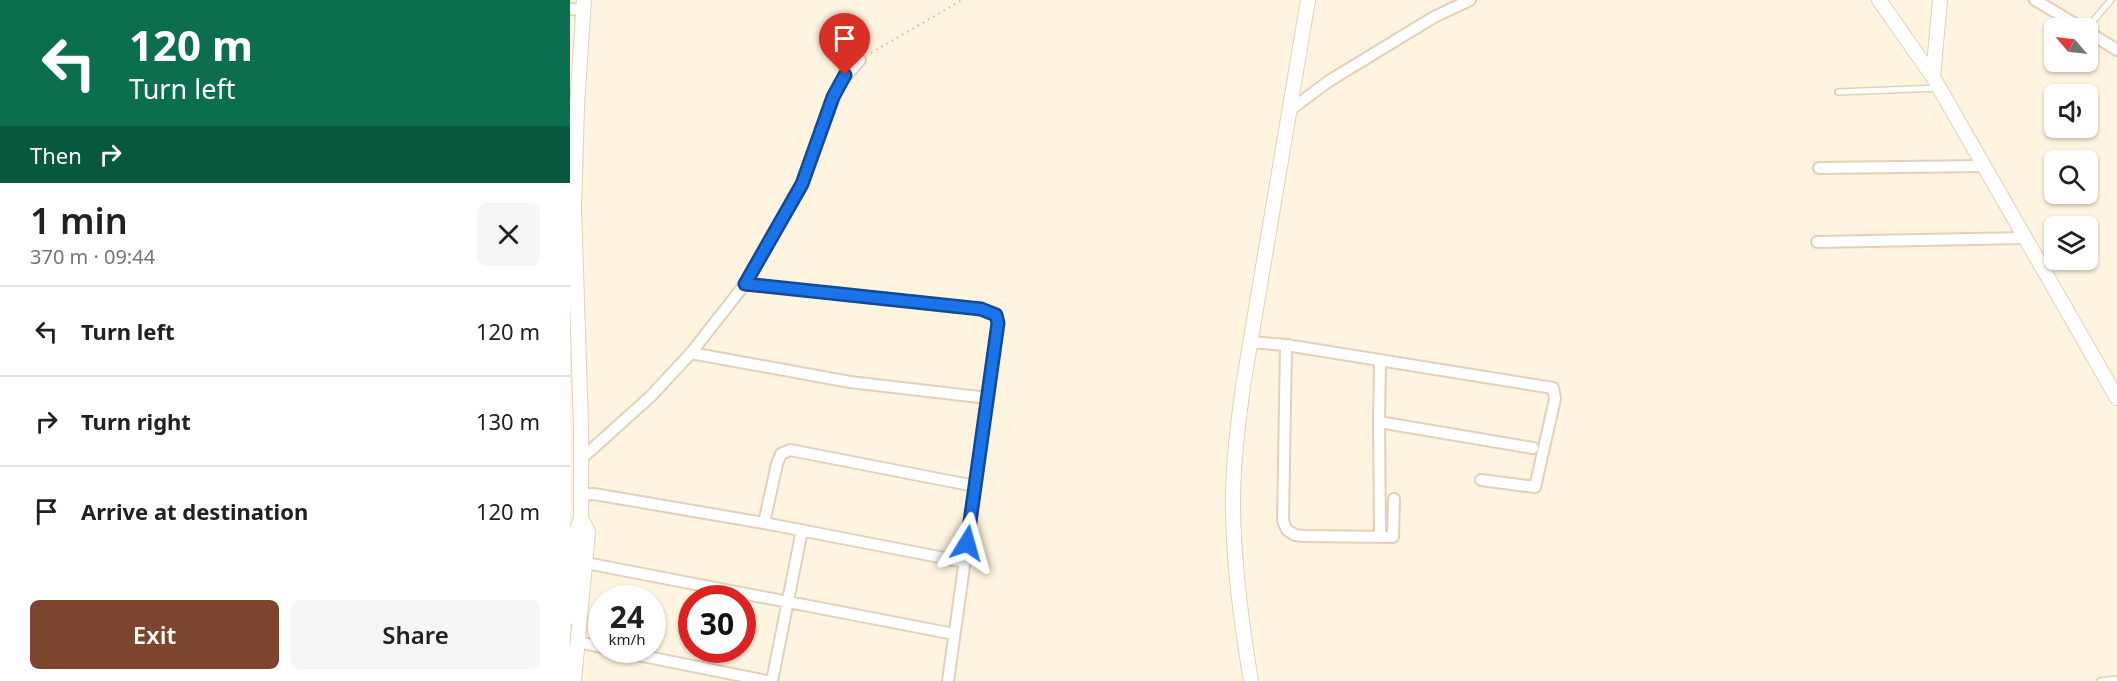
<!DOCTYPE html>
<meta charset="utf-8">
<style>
:root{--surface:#fff;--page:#f6f6f6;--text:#202124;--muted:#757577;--line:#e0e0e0;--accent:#7e452e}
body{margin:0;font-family:"Noto Sans",sans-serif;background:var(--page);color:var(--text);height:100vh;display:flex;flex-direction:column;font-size:22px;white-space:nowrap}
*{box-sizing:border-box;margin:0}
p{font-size:20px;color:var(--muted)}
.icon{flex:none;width:33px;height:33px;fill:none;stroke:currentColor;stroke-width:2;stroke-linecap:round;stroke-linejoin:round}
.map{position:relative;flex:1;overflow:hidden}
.panel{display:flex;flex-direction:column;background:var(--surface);width:570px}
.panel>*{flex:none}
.guide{background:#0b6e4f;color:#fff;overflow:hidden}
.needle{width:39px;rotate:298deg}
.tools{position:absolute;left:1474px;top:18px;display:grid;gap:12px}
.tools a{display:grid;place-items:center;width:54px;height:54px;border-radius:9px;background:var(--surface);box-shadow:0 2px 4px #0004;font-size:30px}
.speed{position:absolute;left:18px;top:585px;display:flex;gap:12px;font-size:30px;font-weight:700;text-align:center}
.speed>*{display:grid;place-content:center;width:78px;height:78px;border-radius:50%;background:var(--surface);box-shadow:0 2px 4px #0004;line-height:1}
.speed small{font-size:15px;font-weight:400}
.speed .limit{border:9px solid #d22;background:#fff;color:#111}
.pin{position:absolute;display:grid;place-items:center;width:51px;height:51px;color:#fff;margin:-62px -26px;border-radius:50% 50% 50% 0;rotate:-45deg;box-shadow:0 0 6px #0007}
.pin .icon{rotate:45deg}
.me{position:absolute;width:66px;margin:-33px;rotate:8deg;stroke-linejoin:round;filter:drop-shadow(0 0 4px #0008)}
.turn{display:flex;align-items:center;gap:21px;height:126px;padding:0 30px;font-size:27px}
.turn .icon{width:78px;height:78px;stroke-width:2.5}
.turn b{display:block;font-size:42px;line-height:51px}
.then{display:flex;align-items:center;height:57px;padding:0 30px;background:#0003;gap:12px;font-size:22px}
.round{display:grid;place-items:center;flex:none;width:63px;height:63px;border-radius:9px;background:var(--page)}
.headline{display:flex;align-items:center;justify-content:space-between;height:102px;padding:0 30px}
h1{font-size:36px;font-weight:600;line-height:45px}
.cta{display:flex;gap:12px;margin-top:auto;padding:12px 30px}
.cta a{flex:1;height:69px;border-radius:9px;background:var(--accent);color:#fff;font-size:24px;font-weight:600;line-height:69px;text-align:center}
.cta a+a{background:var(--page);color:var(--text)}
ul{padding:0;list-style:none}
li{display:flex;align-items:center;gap:18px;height:90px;padding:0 30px;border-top:2px solid var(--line)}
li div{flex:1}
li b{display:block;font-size:22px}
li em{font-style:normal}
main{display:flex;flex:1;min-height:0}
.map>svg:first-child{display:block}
</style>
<main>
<section class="panel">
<div class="guide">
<div class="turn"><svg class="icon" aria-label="left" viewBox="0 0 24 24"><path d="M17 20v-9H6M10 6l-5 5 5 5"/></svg><div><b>120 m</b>Turn left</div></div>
<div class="then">Then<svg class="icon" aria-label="right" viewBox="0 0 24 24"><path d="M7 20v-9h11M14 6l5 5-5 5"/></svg></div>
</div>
<div class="headline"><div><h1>1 min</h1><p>370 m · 09:44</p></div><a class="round"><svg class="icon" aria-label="close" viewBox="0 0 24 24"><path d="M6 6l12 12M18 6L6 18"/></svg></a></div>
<ul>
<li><svg class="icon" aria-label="left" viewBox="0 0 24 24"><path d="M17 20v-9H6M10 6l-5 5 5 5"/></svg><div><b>Turn left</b></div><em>120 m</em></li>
<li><svg class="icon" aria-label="right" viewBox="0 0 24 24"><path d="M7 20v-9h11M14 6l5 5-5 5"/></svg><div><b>Turn right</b></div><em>130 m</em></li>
<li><svg class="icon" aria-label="arrive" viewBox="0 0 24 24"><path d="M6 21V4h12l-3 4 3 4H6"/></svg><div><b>Arrive at destination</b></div><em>120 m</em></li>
</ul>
<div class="cta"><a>Exit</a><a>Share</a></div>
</section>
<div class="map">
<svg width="1547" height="681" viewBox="0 0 1547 681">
<rect width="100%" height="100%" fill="#fef4df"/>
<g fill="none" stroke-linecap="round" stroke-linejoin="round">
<g stroke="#e2d0bb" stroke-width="8">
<path id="service" d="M1517,28L1541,0
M1268,92L1369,88
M1530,681L1547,679"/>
</g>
<g stroke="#e2d0bb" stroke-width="14">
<path id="minor" d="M1465,0L1512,28
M0,9L14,10
M1518,32L1547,50
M720,110L759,81L864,17L900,0
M1249,168L1414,166
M1247,242L1455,238
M175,284L411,309L426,315L428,323L378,681
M680,342L716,345L983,388L985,399L965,487L911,480
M716,345L713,521L717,530L725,535L734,536L823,537L824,499
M121,353L280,382L418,398
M810,361L809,422L963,448
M809,422L810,536
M11,459L81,396L121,353L175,284L232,184L269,84L290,60
M10,495L24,494L194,523L395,562
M194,523L207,464L211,454L220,450L405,486
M16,563L384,634
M8,642L32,647
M43,650L197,681
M202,681L232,530"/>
</g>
<g stroke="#e2d0bb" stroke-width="16">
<path id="tertiary" d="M1309,0L1363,77L1547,398
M1363,77L1370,0
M0,617L6,532L11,518V427L4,207L7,106L14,0
M4,681L18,532L11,518
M681,681C671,621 663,562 663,501C663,463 668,424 673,386L738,0"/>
</g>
<path stroke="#dab798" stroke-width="2" stroke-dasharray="1.5 4.5" stroke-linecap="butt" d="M301,53L392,0"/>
<use href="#service" stroke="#fff" stroke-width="5"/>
<use href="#minor" stroke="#fff" stroke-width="10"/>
<use href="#tertiary" stroke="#fff" stroke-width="14"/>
</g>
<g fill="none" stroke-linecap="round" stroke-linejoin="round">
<g stroke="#114b97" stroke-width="15">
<path id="route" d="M275,75L263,97L232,184L175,284L411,309L426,315L428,323L397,543"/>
</g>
<use href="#route" stroke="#1a73e8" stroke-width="10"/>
</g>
</svg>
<div class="tools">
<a><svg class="needle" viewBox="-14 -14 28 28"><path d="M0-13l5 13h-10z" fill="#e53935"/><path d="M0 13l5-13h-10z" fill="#757577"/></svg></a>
<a><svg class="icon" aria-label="sound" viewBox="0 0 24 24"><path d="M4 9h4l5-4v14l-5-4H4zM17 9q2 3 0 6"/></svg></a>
<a><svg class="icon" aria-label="search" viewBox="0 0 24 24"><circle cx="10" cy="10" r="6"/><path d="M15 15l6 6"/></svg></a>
<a><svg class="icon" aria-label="layers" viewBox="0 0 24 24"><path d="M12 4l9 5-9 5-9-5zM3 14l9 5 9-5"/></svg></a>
</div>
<div class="speed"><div>24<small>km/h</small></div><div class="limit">30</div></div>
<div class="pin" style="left:275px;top:75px;background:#d93025"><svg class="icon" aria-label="arrive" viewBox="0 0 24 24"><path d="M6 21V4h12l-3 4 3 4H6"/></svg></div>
<svg class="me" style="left:397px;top:543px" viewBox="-20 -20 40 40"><path d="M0-17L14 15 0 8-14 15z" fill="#1a73e8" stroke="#fff" stroke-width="4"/></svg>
</div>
</main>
